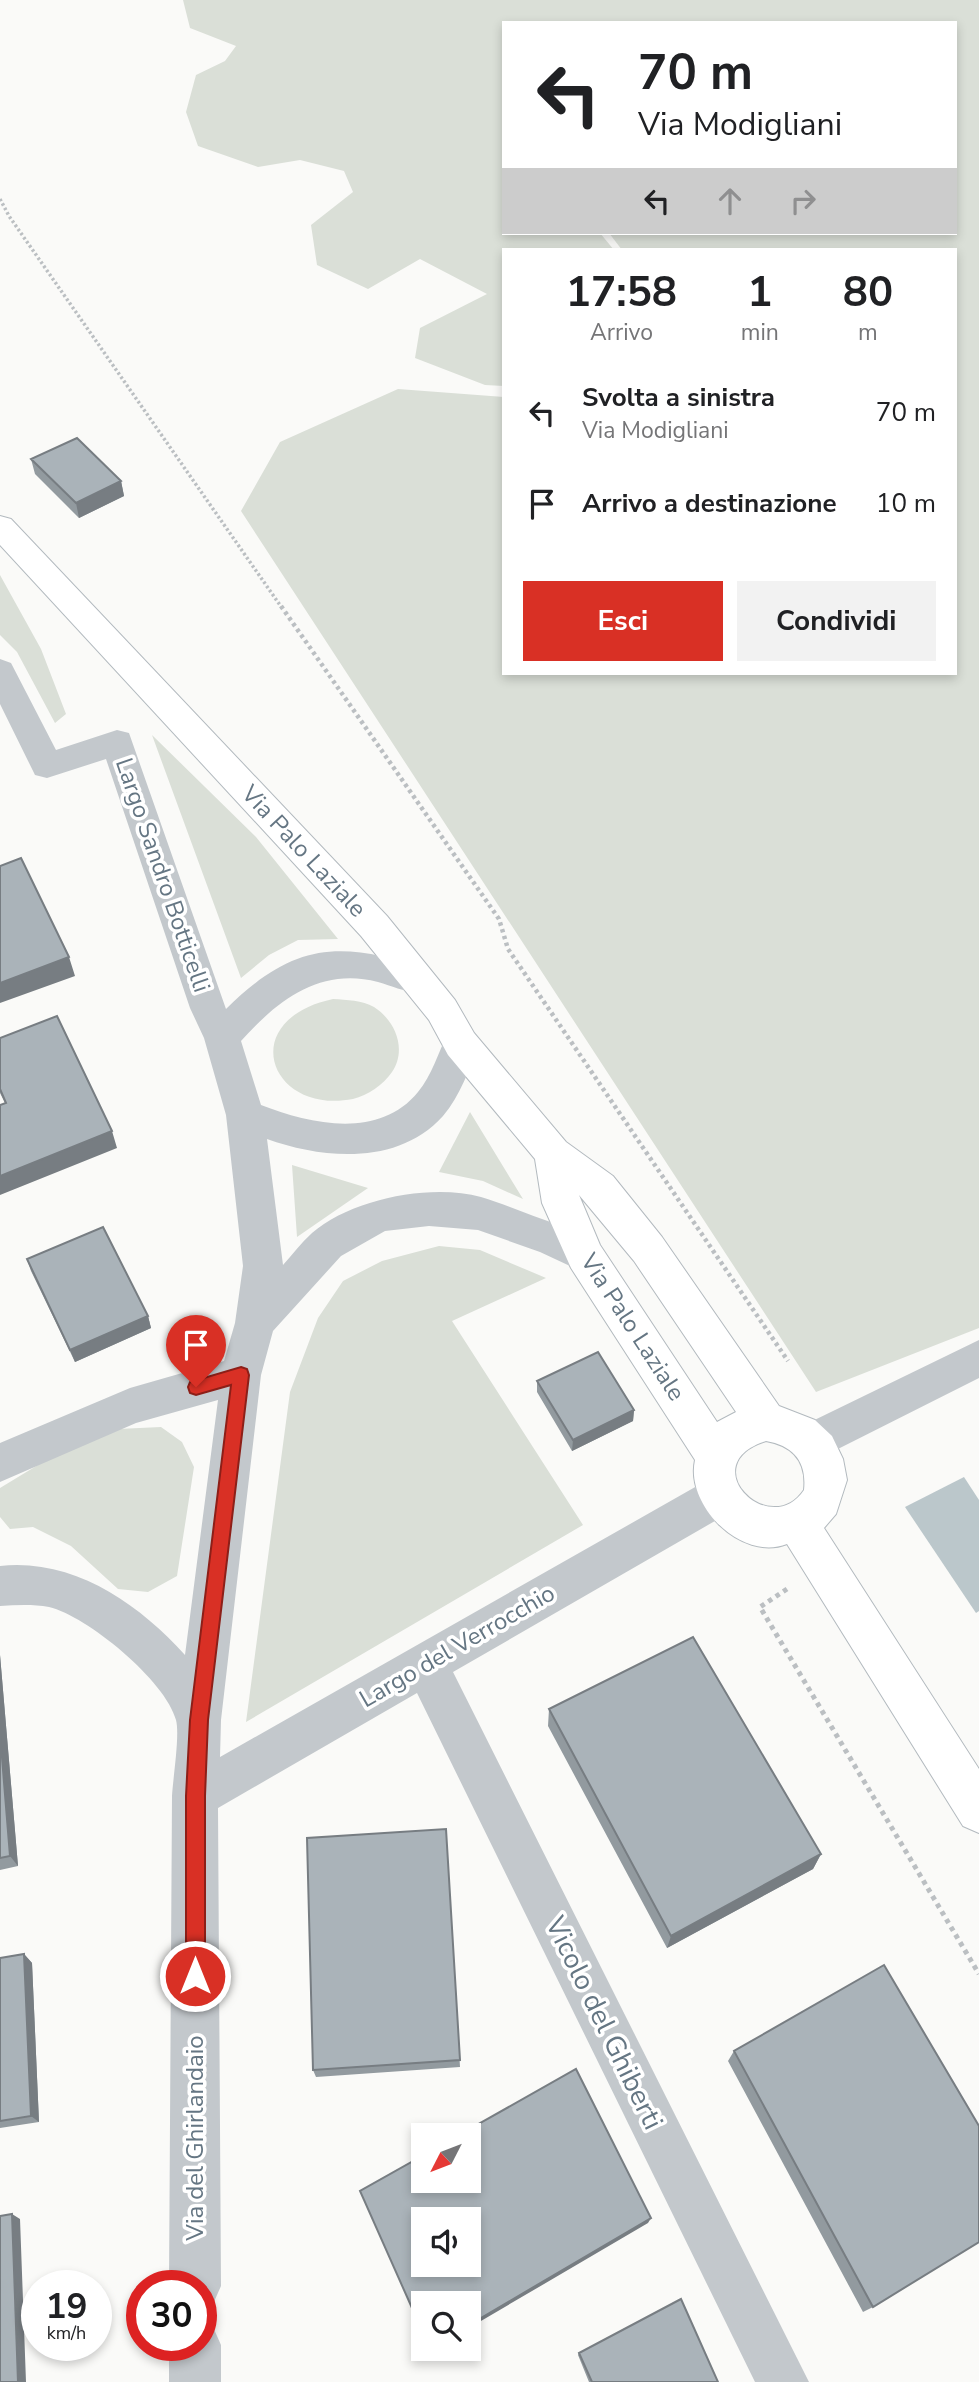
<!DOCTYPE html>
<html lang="it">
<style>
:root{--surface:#fff;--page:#f2f2f2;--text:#202124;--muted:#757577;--accent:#d93025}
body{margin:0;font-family:"Nunito Sans",sans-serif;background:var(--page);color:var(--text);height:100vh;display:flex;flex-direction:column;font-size:26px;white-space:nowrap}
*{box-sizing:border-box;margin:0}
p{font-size:23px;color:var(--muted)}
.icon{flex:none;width:38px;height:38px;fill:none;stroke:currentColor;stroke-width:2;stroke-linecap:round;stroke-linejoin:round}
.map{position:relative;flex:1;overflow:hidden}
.panel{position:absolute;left:502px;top:248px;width:455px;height:427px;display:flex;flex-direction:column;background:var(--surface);border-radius:0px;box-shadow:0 4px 10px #0003}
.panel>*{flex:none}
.banner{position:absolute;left:502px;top:21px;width:455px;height:214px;border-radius:0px;box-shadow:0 4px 10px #0003;background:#fff;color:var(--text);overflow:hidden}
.needle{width:46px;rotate:228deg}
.buttons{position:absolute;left:411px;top:2123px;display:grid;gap:14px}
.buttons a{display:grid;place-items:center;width:70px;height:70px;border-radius:0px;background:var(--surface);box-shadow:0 4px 10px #0003;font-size:35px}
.speed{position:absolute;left:21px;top:2270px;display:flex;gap:14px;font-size:35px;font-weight:700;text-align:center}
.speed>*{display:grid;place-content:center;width:91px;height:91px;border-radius:50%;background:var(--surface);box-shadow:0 4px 10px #0003;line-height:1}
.speed small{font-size:18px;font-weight:400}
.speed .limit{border:10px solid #d22;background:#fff;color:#111}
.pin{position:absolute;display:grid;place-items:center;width:60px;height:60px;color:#fff;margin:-72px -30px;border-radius:50% 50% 50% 0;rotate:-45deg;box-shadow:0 0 7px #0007}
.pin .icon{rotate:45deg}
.me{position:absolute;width:77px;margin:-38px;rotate:0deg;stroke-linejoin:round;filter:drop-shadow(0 0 5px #0008)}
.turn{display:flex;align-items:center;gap:24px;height:147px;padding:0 21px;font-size:32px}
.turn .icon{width:91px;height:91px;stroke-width:2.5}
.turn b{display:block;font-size:49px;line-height:60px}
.lanes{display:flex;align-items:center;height:66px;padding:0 21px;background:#0003;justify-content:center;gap:35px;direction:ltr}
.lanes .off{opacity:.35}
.eta{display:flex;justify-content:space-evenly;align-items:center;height:119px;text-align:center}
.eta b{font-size:42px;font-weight:700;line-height:49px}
.primary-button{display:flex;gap:14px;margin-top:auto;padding:14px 21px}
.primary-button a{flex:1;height:80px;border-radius:0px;background:var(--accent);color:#fff;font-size:28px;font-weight:700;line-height:80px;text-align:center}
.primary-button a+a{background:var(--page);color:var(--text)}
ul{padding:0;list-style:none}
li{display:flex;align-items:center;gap:21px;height:91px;padding:0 21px}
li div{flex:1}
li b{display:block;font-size:26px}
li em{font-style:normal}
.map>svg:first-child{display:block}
</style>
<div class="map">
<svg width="979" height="2382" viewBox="0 0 979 2382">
<rect width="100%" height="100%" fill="#fafaf8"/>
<path fill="#dadfd7" d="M183,0H979V1328L816,1392L241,511L280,442L398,389L504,397V674H956V250H622L609,233H956V23H504V233H600L614,250H504V386L485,385L415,358L420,328L487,294L420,259L368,289L317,265L311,225L353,192L344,171L300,160L258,167L198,146L186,112L196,75L225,61L236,46L190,28Z
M0,575L41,649L66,714L55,723L17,652L0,635Z
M152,735L256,837L338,939L298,940L269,955L241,978Z
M333,999C347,1000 362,1000 374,1007C396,1021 407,1050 392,1072C383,1085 368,1095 353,1099C269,1115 235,1020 333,999Z
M470,1112L523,1199L483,1181L439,1172Z
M292,1165L368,1188L297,1237Z
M439,1246L480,1250L546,1278L452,1321L583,1525L246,1722L290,1392L318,1318L343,1281L382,1261Z
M161,1427L182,1442L194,1467L177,1576L148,1592L118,1589L71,1546L33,1527L10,1529L0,1517V1488L61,1451L118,1429Z"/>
<path fill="#bbc7cb" d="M964,1477L979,1500V1611L976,1613L905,1507Z"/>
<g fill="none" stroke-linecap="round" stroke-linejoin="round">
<g stroke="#b3babf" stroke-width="2">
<path id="secondary" d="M0,516L11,519L387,916L455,1000L474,1033L566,1142L613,1176L662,1237L779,1406L815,1420L832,1436L843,1459L847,1480L836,1514L824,1528L979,1769V1833L963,1826L787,1544C741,1562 685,1505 695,1460L571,1268L542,1203L535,1159L448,1055L429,1020L361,936L0,545ZM579,1195L634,1261L736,1412L717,1422L600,1245ZM766,1441C794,1446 807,1462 804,1490C770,1541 692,1464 766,1441Z"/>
</g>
<path stroke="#bbbfc2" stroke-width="3.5" stroke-dasharray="2.5 2.5" stroke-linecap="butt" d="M0,199L9,216L282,608"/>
<path stroke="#bbbfc2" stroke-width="4.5" stroke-dasharray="3.5 3.5" stroke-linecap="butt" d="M281,606L499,919L508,949L788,1361"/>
<path stroke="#bbbfc2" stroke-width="5" stroke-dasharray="4.5 4.5" stroke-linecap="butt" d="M787,1589L760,1607L979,1974"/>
<path fill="#c3c8cc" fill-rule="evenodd" d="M0,659L11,663L56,750L117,730L129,733L226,1009C296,940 342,941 430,970L435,980L430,990C411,996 396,987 378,982C320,967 278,1000 241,1041L261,1105C310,1124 379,1140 418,1092C432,1075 438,1053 448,1033L461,1029L474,1033L479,1044C470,1068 460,1096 443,1116C398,1166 323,1159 267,1139L283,1265C292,1255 301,1243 312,1233C351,1199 431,1183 481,1197C501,1203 522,1212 542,1219C564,1227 594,1234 605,1256L599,1268L585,1273L540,1252L478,1230L429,1226L385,1231L341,1256L273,1331L261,1375L221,1720L220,1757L704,1482L719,1477L734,1482L740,1496L734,1510L453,1672L809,2382H755L417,1693L218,1808L221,2286L213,2304L201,2309V2286H169L172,1796C173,1778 180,1735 176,1720C166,1681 87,1616 49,1607C33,1604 16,1605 0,1606V1566C73,1558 138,1603 185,1655L218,1400L136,1423L0,1482V1443L130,1388L224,1361L235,1323L243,1266L226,1115L204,1038L190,1008L106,759L47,778L35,775L0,704Z
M979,1340V1378L826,1455L811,1461L796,1455L790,1442L796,1429Z
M201,2322L213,2327L221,2345V2382H169V2345H201Z"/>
<use href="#secondary" fill="#fff" fill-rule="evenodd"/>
</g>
<path fill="#929a9f" d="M31,459L121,481L124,496L79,518L35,474Z
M0,1038L117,1148L5,1103L0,1093Z
M27,1259L148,1316L151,1328L75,1362L31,1271Z
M537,1381L634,1410L633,1421L572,1451L537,1392Z
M0,1655L18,1866L0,1870Z
M549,1709L821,1854L813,1869L667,1948L548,1726Z
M446,1829L460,2067L316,2077L313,2070Z
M24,1954L32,1963L39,2122L0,2128V1958Z
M734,2051L873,2307L863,2312L728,2061Z
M579,2353L718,2382H589L578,2355Z"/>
<path fill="#777d82" d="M121,481L124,496L79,518L76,503Z
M69,957L75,976L0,1003V983Z
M112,1131L117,1148L0,1195V1176Z
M148,1316L151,1328L75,1362L70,1350Z
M634,1410L633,1421L572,1451L573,1440Z
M0,1655L18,1866L10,1856L0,1733Z
M821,1854L813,1869L667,1948L671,1936Z
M24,1954L32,1963L39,2122L31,2116Z
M12,2214L20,2219L26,2382H18Z
M651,2218L648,2223L469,2328V2325Z"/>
<path fill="#aab3b9" stroke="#777d82" stroke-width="2" fill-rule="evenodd" d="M77,438L121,481L76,503L31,459Z
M21,858L69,957L0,983V866Z
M57,1016L112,1131L0,1176V1105L6,1103L0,1089V1038Z
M103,1227L148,1316L70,1350L27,1259Z
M598,1352L634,1410L573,1440L537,1381Z
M693,1637L821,1854L671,1936L549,1709Z
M0,1733L10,1856L0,1858Z
M446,1829L460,2060L313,2070L307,1838Z
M24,1954L31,2116L0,2121V1958Z
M884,1965L979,2126V2242L873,2307L734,2051Z
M576,2069L651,2218L469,2325V2303H424V2335L360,2191L424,2155V2180H469V2135H459ZM424,2219H469V2264H424Z
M12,2214L18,2382H0V2216Z
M681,2299L718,2382H592L579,2353Z"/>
<path fill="#d93025" stroke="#8d1f18" stroke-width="2" d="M241,1367L247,1369L249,1375L208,1720L205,1796V1976L202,1983L195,1986L189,1983L186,1976V1796L190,1720L231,1385L196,1395L190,1393L188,1387L190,1382Z"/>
<g text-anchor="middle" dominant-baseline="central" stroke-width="7" stroke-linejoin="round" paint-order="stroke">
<g font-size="24" fill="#657683" stroke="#fff">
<text transform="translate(304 851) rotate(47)">Via Palo Laziale</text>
<text transform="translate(163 875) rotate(71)">Largo Sandro Botticelli</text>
<text transform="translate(633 1327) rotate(57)">Via Palo Laziale</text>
<text transform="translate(457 1646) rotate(-30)">Largo del Verrocchio</text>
<text transform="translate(195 2138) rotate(-90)">Via del Ghirlandaio</text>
</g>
<g font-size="28" fill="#657683" stroke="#fff">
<text transform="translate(604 2023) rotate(64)">Vicolo del Ghiberti</text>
</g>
</g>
</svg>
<div class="buttons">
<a><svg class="needle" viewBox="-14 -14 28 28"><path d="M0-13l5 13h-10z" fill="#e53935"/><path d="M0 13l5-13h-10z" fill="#757577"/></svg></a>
<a><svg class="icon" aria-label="sound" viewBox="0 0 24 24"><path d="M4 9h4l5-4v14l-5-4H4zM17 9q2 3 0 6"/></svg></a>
<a><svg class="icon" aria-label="search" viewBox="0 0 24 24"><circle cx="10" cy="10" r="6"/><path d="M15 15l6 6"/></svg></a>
</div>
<div class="speed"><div>19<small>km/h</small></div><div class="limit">30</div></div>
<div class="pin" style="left:196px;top:1387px;background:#d93025"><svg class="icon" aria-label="arrive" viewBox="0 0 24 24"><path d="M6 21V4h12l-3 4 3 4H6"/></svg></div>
<svg class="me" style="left:195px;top:1976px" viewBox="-20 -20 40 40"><circle r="17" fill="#d93025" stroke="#fff" stroke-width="3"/><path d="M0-11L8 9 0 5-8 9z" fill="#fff"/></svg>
<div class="banner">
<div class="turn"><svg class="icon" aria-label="left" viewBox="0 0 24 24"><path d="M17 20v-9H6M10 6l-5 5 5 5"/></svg><div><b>70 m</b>Via Modigliani</div></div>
<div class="lanes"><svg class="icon" aria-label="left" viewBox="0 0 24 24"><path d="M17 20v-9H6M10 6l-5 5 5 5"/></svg><svg class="icon off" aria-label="ahead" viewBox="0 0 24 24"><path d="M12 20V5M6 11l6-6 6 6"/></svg><svg class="icon off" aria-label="right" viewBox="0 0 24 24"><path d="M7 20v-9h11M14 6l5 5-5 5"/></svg></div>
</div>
<section class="panel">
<div class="eta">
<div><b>17:58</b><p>Arrivo</p></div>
<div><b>1</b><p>min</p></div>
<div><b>80</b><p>m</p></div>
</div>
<ul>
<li><svg class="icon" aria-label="left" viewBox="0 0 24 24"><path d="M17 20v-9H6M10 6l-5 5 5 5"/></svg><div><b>Svolta a sinistra</b><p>Via Modigliani</p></div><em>70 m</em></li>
<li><svg class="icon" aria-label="arrive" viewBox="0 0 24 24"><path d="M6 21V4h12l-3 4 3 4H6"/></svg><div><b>Arrivo a destinazione</b></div><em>10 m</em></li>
</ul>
<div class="primary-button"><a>Esci</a><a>Condividi</a></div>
</section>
</div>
